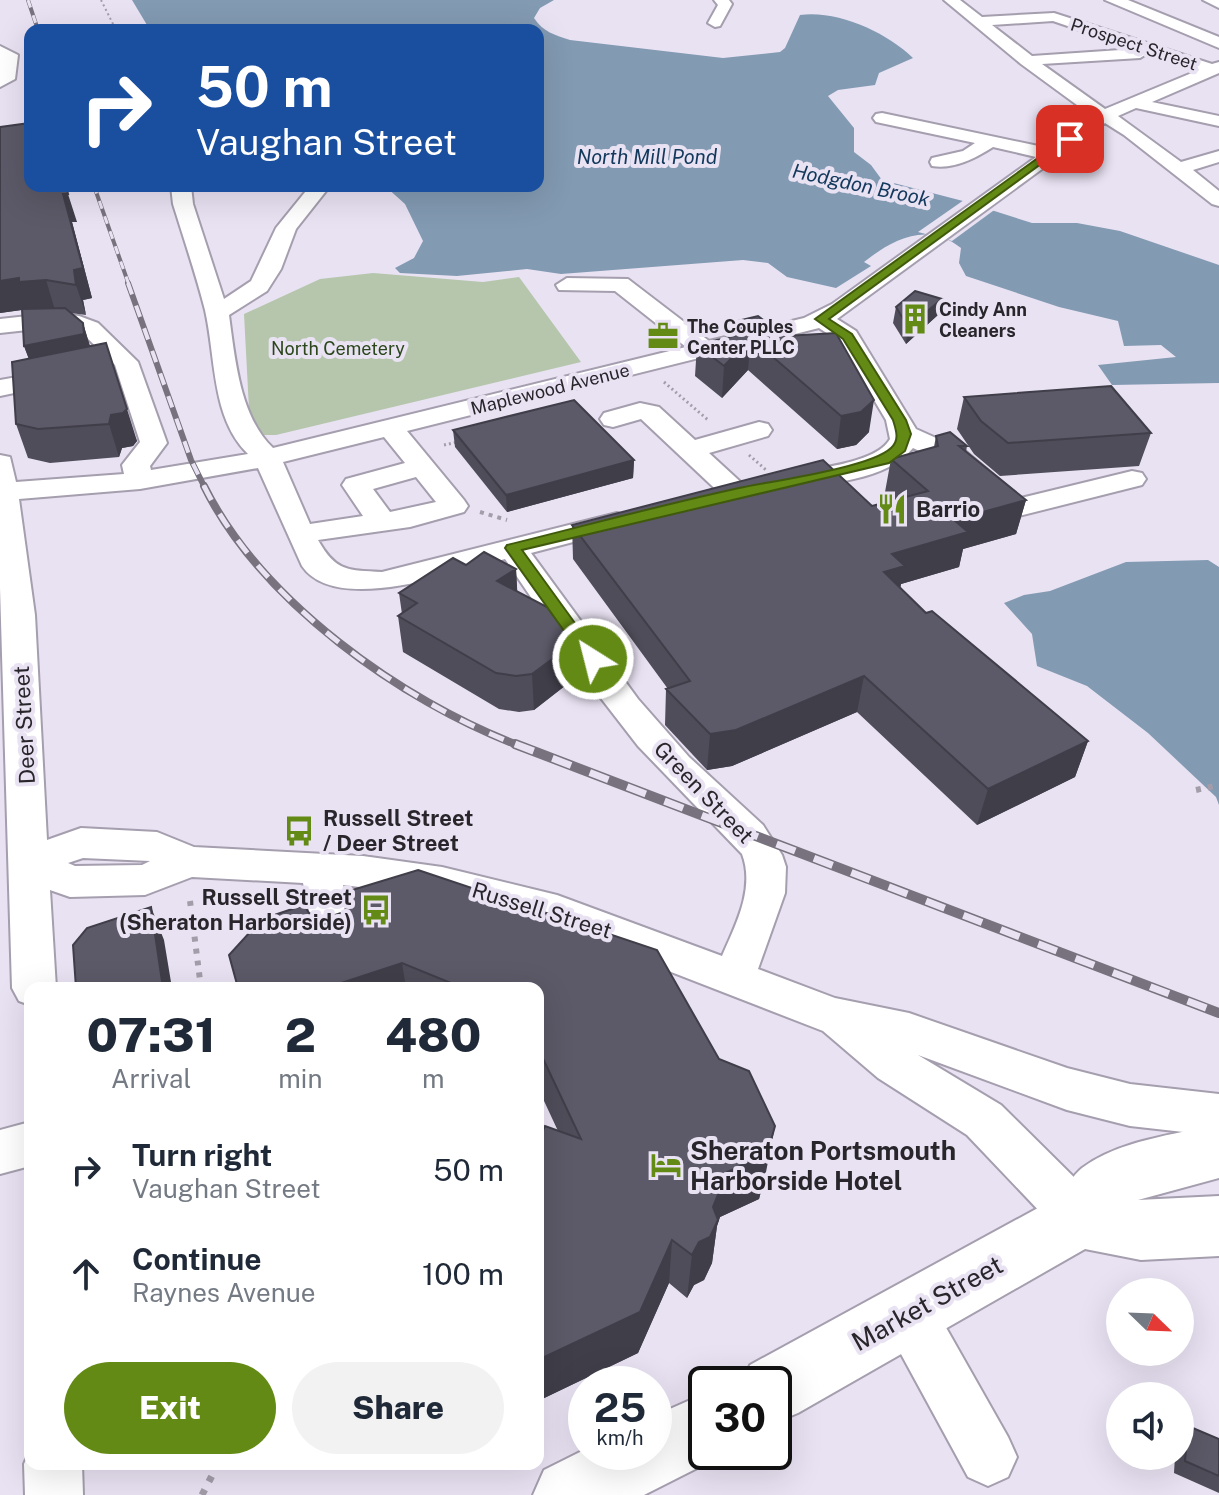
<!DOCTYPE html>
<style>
:root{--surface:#fff;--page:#f2f2f3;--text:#1f2937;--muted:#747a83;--accent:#638a14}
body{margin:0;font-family:"Public Sans",sans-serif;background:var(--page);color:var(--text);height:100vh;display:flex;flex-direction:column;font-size:30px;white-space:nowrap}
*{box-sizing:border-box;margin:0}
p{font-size:26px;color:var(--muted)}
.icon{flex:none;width:44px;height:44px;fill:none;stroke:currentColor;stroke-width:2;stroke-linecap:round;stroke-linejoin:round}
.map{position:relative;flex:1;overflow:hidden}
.sheet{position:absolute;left:24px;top:982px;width:520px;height:488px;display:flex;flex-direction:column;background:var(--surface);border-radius:16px;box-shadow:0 8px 32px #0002}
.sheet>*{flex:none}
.guide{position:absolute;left:24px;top:24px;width:520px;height:168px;border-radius:16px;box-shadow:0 8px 32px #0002;background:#1a4fa0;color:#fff;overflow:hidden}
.needle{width:52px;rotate:113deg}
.fabs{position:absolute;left:1106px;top:1278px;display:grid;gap:16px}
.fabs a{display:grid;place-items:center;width:88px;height:88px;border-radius:50%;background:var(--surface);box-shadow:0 8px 32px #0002;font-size:40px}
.speed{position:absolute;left:568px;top:1366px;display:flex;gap:16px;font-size:40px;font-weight:700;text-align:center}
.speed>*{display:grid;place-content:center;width:104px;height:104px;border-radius:50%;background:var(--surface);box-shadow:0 8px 32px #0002;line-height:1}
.speed small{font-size:20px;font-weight:400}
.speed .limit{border:4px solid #111;border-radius:12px;background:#fff;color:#111}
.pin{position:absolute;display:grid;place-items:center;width:68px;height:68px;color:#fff;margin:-34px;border-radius:16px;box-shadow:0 4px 12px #0006}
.me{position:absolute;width:88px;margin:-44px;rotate:324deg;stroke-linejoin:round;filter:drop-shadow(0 0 6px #0008)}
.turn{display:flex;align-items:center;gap:28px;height:168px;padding:0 40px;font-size:36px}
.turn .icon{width:104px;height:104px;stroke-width:2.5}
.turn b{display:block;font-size:56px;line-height:68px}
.eta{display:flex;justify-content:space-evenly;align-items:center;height:136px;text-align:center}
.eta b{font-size:48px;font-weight:800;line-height:56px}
.primary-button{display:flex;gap:16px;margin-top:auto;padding:16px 40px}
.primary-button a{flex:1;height:92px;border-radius:48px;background:var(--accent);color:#fff;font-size:32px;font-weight:800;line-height:92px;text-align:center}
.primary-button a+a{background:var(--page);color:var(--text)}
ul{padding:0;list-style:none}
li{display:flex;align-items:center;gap:24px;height:104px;padding:0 40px}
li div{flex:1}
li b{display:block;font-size:30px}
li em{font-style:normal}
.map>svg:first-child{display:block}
</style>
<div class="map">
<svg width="1219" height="1495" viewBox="0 0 1219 1495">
<rect width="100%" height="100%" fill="#e9e2f3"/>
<path fill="#b5c6ad" d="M373,273L483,282L519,277L581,362L276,435H263L253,424L249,409L244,314L320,279Z"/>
<path fill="#829ab2" d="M132,0H554L540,8L534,18C543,32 555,35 570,40L723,58L780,52L785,48L800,15C838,10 886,32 913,58L879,73L875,85L838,90L828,96L854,128V152L871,165L882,180L963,201L1032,223H1077L1120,231L1219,265V383L1112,385L1098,365L1176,357L1161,345L1124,346L1118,321L1059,307L966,276L959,263L961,248C927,221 893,239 864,262L871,266L836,288L787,277L768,263L743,260L561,274L527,269L457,276L400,273L395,268L414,258L423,241L405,204L385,186H538V30H150Z
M1208,560L1219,567V805L1216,797L1148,733L1087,686L1037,666L1032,634L1004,603L1024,595L1050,591L1126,562Z"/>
<path fill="#e9e2f3" d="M964,200L997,208L952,241L918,232Z"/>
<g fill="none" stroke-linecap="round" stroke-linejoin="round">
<g stroke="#a59eae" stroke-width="4">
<path id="minor" d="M714,0H729L732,4L720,26L715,27L708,23L718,5Z
M944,0H960L982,17L1054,13L1212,64L1219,62V73L1152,102L1219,116V126L1136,108L1118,116L1181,162L1219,151V162L1193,170L1219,191V206L1212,204L1124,135L1105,123L837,319L856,331L916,429L965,451L1021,498L1132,471L1142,473L1146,479L1142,485L1015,517L1005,514L945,463L913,448C887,481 826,483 788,490L778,488L774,482L778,476C806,469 876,465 890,439L886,420L839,341L819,328L407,431L464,500L468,506L464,512L410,527L318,540C336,572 348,570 382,572L617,513L627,516L632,522L627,528L531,553L638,699L689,757L763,825L782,855L786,867L785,893L758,969L835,998L909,1013L1067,1068L1130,1084L1219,1094V1136L1130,1126L1067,1110L918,1055L1001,1105L1098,1201L1105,1218L1098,1235L1080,1242L1062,1235L967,1135L878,1078L823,1031L550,925L442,897L343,885L359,948L353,960L338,965L323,960L317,948L303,883L192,877L145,895L70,897L50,890L56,988H30V1005L19,1001L12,988L0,588V455L10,457L16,482L124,474L122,465L140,442L115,365L82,333L55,327L0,333V319L55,313L79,316L98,323L138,362L167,443L150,466L151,470L248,454C211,418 216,358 205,310C196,275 184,239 173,204L171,186H191L193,204L224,299L251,281L276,228L310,186H330L296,229L281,269L267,291L229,315C235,359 240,417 273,448L686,347L615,291L559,290L556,285L567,278L628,279L709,341L804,318L832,304L1036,157L993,147C976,158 953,170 932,166L930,162L932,158L963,151L975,143L876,122L873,118L876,114L882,113L1048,148L1092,116L1021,64ZM1053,21L1135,49L1032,56L992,25ZM1148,53L1199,70L1105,109L1042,64L1140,58ZM384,437L405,463L346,479L342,485L363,516L310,524L283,462ZM258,468L302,566C336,616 458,571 505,559L590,684L638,746L742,854C755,888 736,924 722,956L557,895L442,867L363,856L194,847L157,832L81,828L47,840L35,615L19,499L140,489ZM416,477L436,502L390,512L373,489ZM83,858L150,861L142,865L75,866L68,863Z
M0,46L18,55L15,79L0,87Z
M62,369L71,371L74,376L71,381L0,396V380Z
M640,403L659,407L695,440L759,422L768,424L772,430L768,436L709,453L746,487L750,493L746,499L736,502L726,499L641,419L613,427L604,425L600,419L604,413Z
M30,1122V1166L0,1174V1130Z
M908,1287L927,1294L1008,1437L1017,1457L1008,1477L988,1486L968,1477L889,1332L882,1313L889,1294Z
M30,1450V1464H82L83,1495H25L24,1464Z"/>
</g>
<g stroke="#a59eae" stroke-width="4">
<path id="major" d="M1105,0H1128L1219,37V48Z
M1203,0H1219V8Z
M1219,1124V1178L1138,1200L1219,1196V1256L1141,1260L1085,1249L798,1413L774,1423V1384H742L750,1365L1058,1197C1066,1188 1073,1175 1082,1168C1120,1140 1174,1135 1219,1124Z
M706,1393V1452H729L644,1495H533L544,1470L586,1449V1452H654V1416Z"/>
</g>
<path stroke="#a39daa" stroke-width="2" stroke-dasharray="2 3" stroke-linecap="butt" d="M101,0L116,30"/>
<path stroke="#a39daa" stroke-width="3" stroke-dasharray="2 3" stroke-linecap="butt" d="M664,382L708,420
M444,445L458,442
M749,455L766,470"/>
<path stroke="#a39daa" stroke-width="4" stroke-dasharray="4 5" stroke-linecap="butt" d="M480,512L507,520"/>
<path stroke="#a39daa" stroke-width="6" stroke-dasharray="5 7" stroke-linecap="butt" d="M1196,790L1219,785
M190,901L201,988"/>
<path stroke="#a39daa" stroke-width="7" stroke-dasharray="6 9" stroke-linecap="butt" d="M202,1495L218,1464"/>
<use href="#minor" fill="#fff" fill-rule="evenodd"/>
<use href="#major" fill="#fff" fill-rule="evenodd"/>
<g stroke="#77727d" stroke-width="4">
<path id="rail-far3" d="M28,0L38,30
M94,186L129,285"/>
</g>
<g stroke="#77727d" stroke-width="6">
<path id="rail-far2" d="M128,283L191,460L205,488"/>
</g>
<g stroke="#77727d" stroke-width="8">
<path id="rail-far1" d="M204,486C261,601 401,701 520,746"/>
</g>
<g stroke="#77727d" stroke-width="10">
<path id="rail" d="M515,744L1219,1013"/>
</g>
<use href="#rail-far3" stroke="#e9e2f3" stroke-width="3" stroke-dasharray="8" stroke-linecap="butt"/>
<use href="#rail-far2" stroke="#e9e2f3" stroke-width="4" stroke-dasharray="12" stroke-linecap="butt"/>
<use href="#rail-far1" stroke="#e9e2f3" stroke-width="5" stroke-dasharray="16" stroke-linecap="butt"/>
<use href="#rail" stroke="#e9e2f3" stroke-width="7" stroke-dasharray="20" stroke-linecap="butt"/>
</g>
<path fill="#4f4d59" d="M0,127L77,222H72L92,298L83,300L86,315L71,313L83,323L90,346L137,441L133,446L122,448L119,457L50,463L28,458L16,424L29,359L24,346L22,310L0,313Z
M896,307L939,314L906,344L893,323Z
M733,322L869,432L856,445L837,449L748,370L722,398L695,376L697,345L732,336Z
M964,397L1151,433L1139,466L1000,476L974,454L957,429Z
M453,430L634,460L633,478L507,512L455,447Z
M936,436L967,446L966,452L1026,500L1016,534L963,549L959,567L901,584L900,588L926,613L1088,741L1075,777L977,825L857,712L732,766L707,770L665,725L666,689H668L573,559L572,525L872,506L893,500L885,492L891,459L934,447Z
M466,565L516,569L517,592L574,643L575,678L534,710L519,712L499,709L403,652L398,616L402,614L399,593Z
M418,870L766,1172L759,1199L720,1217L717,1226L712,1263L704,1280L694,1285L687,1298L669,1283L638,1353L538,1401V1141L558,1131L538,1088V988H238L309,913L326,918L344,912Z
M1188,1426L1219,1439V1493L1174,1473L1175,1456H1180V1434Z"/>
<path fill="#403e49" d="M63,194H68L77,222H72L92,298L83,300L86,315L76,285Z
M19,278L46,280L55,310L28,309L0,313V281Z
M942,299L939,314L906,344L908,327Z
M83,323L90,347L33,370L24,346Z
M751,338L748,370L722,398L724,366Z
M874,400L869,432L856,445L837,449L841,416Z
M127,409L137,441L133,446L122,448L119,457L109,424L111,415Z
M634,460L633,478L507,512L506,495Z
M1026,500L1016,534L963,549L959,567L901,584L898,601L884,572L892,554L954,520Z
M516,569L518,604L497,581Z
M574,643L575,678L534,710L532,674Z
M864,676L857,712L732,766L707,770L710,734Z
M1088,741L1075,777L977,825L988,789Z
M151,907L164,940L172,988H163Z
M402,963L406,988H326Z
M775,1126L766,1172L759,1199L720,1217L717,1226L712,1263L704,1280L694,1285L687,1298L692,1255L727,1172Z
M672,1240L669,1283L638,1353L538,1401V1360Z"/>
<path fill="#5c5968" stroke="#403e49" stroke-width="2" d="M30,123V186H66L68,194H63L83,268L74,270L76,285L46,280L19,282V278L0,281V127Z
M915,291L942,299L908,327L896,307Z
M65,308L83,323L84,334L24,346L22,309Z
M758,316L785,336L836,333L874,400L861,412L841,416L751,338L724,366L697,345L745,333L733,322Z
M106,343L127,409L123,413L111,415L109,424L38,429L16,424L12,362Z
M1111,386L1151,433L1008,443L981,421L964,397Z
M574,400L634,460L506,495L453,430Z
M950,432L967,446H959L1026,500L954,520L968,532L892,554L905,566L884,572L926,613L932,611L1088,741L988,789L864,676L736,730L710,734L666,689L690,681L572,525L823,460L872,506L928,491L891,459L938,446L936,436Z
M484,552L516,569L497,581L547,607L574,643L532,674L516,676L496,673L398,616L417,603L399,593L453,558L466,565Z
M418,870L657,950L719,1059L749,1071L775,1126L767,1154L727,1172L713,1207L718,1220L710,1237L699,1242L692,1255L672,1240L640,1312L538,1360V1141L545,1126L581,1139L538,1048V988H463L402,963L326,988H238L229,955L262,919L304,905L309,913L326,918L344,912L350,900L349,891Z
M151,907L163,988H76L73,945L87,928Z
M1188,1426L1219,1439V1476L1185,1461Z"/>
<path fill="#638a14" stroke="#405a0d" stroke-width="2" d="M1067,137L1075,139L829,319L852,334L906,420L911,434L905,451L889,463L522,550L601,659L599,663H587L505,548L507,545C584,526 661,505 739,488C771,481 870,468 891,448C900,440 896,430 893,420L843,339L815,319Z"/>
<defs>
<g id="building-bare" transform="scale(2.4)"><path d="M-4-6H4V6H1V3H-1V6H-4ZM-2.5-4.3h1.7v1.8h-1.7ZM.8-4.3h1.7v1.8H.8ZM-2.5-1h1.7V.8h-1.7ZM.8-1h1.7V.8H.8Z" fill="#638a14" stroke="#e9e2f3" stroke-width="2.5" paint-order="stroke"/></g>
<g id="office-bare" transform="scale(2.4)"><path d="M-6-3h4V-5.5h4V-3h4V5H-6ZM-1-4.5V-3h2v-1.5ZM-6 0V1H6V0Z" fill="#638a14" stroke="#e9e2f3" stroke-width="2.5" paint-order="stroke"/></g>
<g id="restaurant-bare" transform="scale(2.4)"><path d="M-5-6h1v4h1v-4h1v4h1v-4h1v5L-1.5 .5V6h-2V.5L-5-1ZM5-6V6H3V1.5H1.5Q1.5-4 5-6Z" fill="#638a14" stroke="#e9e2f3" stroke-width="2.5" paint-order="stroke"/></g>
<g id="bus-bare" transform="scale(2.4)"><path d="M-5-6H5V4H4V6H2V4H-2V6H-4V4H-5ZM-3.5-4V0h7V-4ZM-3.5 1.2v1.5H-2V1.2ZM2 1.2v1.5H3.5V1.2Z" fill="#638a14" stroke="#e9e2f3" stroke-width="2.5" paint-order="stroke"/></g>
<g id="hotel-bare" transform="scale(2.4)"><path d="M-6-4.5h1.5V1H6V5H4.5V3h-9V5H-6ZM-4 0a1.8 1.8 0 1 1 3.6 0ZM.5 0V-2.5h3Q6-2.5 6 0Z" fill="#638a14" stroke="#e9e2f3" stroke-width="2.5" paint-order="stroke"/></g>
</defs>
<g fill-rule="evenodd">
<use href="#building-bare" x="915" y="319"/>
<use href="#office-bare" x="663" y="336"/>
<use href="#restaurant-bare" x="892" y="509"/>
<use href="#bus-bare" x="299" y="831"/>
<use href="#bus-bare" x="376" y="910"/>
<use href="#hotel-bare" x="666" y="1165"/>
</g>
<g text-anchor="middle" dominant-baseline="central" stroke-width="8" stroke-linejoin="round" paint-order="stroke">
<g font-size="18" fill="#28252b" stroke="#e9e2f3">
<text transform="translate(1134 44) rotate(18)">Prospect Street</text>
<text transform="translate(550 389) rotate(-14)">Maplewood Avenue</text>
</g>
<g font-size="18" font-weight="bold" fill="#28252b" stroke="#e9e2f3" text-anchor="start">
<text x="939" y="309">Cindy Ann<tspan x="939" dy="21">Cleaners</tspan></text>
<text x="687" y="326">The Couples<tspan x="687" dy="21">Center PLLC</tspan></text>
</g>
<g font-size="18" fill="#2b461b" stroke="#e9e2f3">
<text x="338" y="348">North Cemetery</text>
</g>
<g font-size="20" font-style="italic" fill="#12385b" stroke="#e9e2f3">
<text x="647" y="157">North Mill Pond</text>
<text transform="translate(861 185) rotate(12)">Hodgdon Brook</text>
</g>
<g font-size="22" font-weight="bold" fill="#28252b" stroke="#e9e2f3" text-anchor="start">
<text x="916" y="509">Barrio</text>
<text x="323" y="818">Russell Street<tspan x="323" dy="25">/ Deer Street</tspan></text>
<text x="352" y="897" text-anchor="end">Russell Street<tspan x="352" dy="25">(Sheraton Harborside)</tspan></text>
</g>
<g font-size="22" fill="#28252b" stroke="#e9e2f3">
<text transform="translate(24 725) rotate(-93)">Deer Street</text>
<text transform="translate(704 792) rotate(46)">Green Street</text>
<text transform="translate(542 910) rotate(17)">Russell Street</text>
</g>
<g font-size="26" font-weight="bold" fill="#28252b" stroke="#e9e2f3" text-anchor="start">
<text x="690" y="1150">Sheraton Portsmouth<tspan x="690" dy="30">Harborside Hotel</tspan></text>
</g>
<g font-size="26" fill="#28252b" stroke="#e9e2f3">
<text transform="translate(927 1303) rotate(-29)">Market Street</text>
</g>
</g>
</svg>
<div class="fabs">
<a><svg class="needle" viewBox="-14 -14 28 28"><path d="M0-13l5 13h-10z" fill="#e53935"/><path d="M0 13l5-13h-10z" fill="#747a83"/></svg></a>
<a><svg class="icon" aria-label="sound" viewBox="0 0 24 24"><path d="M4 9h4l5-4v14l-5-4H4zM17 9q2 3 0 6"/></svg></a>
</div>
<div class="speed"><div>25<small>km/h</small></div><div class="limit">30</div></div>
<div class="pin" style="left:1070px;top:139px;background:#d93025"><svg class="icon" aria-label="arrive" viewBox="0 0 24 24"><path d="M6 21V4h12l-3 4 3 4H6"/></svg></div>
<svg class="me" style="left:593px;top:659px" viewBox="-20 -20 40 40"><circle r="17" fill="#638a14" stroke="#fff" stroke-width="3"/><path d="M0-11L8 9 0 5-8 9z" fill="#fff"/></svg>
<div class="guide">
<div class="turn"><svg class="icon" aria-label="right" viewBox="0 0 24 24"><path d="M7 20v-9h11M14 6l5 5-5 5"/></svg><div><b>50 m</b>Vaughan Street</div></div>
</div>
<section class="sheet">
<div class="eta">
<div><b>07:31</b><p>Arrival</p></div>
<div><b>2</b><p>min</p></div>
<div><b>480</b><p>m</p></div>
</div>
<ul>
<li><svg class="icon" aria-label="right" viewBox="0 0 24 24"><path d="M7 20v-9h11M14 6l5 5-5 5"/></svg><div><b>Turn right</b><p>Vaughan Street</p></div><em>50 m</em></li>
<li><svg class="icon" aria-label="ahead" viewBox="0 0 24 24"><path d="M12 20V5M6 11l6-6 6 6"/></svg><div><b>Continue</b><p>Raynes Avenue</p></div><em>100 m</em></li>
</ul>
<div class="primary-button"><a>Exit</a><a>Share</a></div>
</section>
</div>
